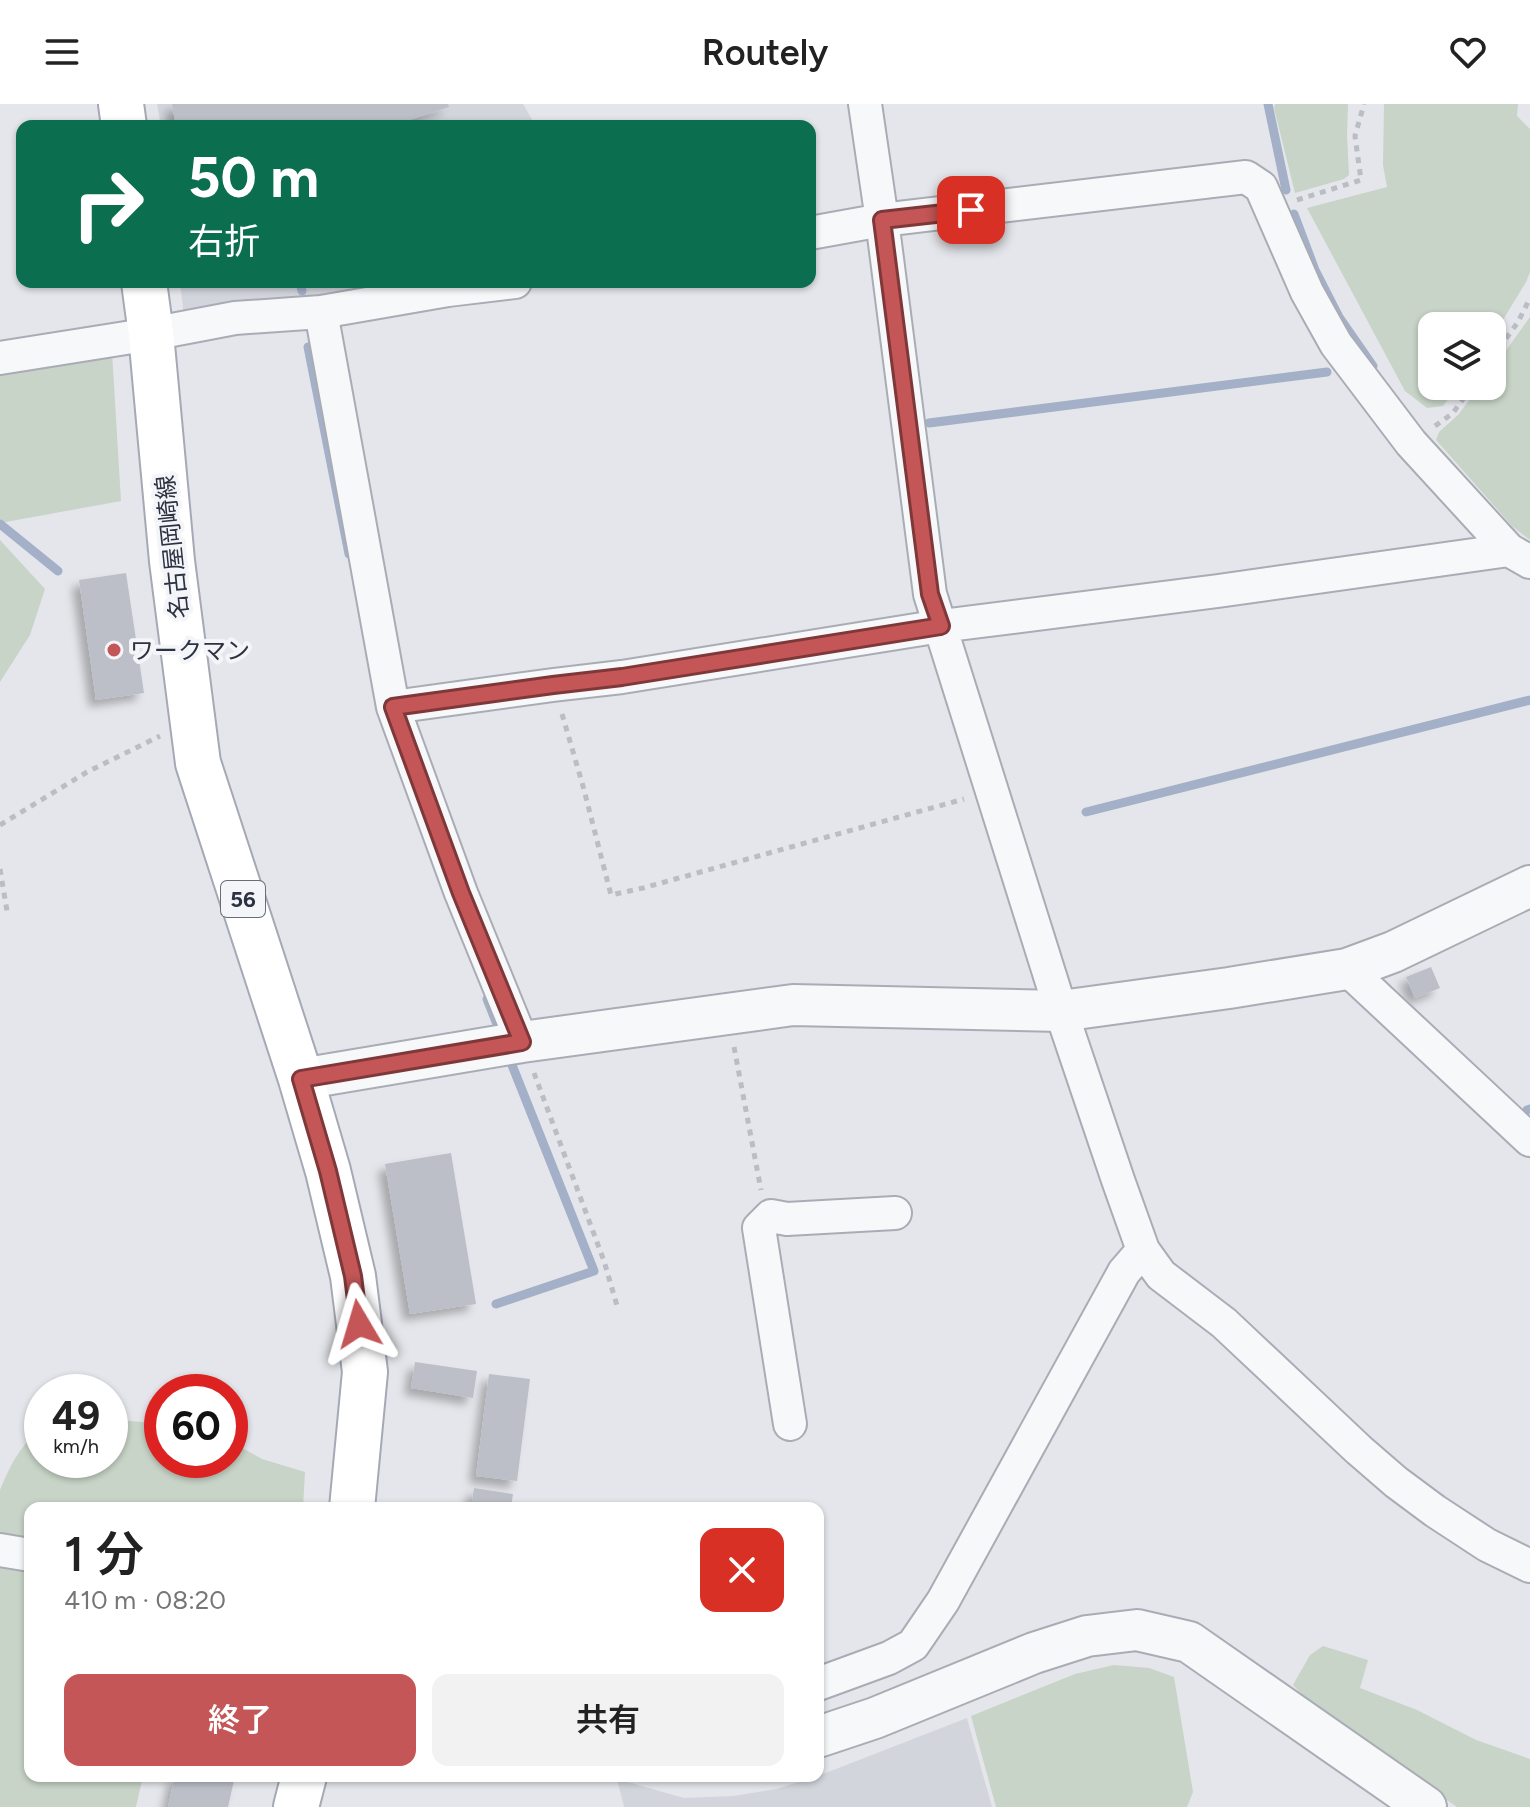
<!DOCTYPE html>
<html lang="ja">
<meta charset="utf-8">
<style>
:root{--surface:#fff;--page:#f2f2f2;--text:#222;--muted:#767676;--accent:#c45657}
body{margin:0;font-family:Figtree,"Noto Sans JP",sans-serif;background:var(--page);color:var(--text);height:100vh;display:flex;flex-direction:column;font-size:30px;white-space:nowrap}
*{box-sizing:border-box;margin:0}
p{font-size:26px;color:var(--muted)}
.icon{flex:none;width:44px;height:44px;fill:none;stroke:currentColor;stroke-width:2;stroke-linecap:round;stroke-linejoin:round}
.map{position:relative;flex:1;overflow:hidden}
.sheet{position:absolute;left:24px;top:1398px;width:800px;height:280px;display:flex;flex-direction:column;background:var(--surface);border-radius:16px;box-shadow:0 2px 6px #0004}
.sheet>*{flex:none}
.hud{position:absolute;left:16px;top:16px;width:800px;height:168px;border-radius:16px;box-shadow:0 2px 6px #0004;background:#0b6e4f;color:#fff;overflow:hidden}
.tools{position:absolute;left:1418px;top:208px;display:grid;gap:16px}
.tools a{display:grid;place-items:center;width:88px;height:88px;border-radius:16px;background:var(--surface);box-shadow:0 2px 6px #0004;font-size:40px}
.speed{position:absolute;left:24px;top:1270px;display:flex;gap:16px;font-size:40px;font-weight:700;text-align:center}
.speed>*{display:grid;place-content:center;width:104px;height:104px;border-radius:50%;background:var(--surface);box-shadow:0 2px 6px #0004;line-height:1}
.speed small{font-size:20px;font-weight:400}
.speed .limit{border:12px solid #d22;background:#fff;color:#111}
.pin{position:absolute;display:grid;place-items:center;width:68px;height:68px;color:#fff;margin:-34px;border-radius:16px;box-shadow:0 4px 12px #0006}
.me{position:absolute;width:88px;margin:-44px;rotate:353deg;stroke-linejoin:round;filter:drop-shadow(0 0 6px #0008)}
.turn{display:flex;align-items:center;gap:28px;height:168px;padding:0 40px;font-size:36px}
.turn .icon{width:104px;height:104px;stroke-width:2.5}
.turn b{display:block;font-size:56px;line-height:68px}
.round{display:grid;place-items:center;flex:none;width:84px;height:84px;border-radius:16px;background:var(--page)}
.overview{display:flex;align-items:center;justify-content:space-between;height:136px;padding:0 40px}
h1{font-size:48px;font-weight:600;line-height:60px}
.action{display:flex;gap:16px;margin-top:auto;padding:16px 40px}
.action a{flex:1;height:92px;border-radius:16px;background:var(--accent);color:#fff;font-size:32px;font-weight:600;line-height:92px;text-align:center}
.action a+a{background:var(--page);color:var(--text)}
header{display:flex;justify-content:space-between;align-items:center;height:104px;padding:0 40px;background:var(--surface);font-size:36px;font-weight:600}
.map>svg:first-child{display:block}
</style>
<header><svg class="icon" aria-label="menu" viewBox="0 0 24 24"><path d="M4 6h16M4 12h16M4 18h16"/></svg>Routely<svg class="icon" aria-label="heart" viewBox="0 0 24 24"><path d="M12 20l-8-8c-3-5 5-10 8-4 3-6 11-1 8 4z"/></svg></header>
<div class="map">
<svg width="1530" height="1703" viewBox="0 0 1530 1703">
<defs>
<filter id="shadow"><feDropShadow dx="-7" dy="7" stdDeviation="4" flood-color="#0004"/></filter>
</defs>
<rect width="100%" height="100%" fill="#e5e6eb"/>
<path fill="#d3d5dd" d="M157,0H523L536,22H161Z
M180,178H447L184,213Z
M967,1614L992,1703H624L617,1675L684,1694L733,1692L776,1685L818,1672Z"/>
<path fill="#c8d4c7" d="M1275,0H1348L1347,31L1349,71L1344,75L1295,89L1274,4Z
M1384,0H1518L1517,12L1530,25V168L1526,178L1492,234V222H1432V282H1458L1443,302L1427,304L1405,287L1307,104L1387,83L1383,61Z
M1530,213V436L1512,422L1436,336L1439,328L1458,311L1480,282H1492V266Z
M112,248L121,397L0,419V267Z
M0,436L45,485L30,531L0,578Z
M110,1315L162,1320V1356H230V1337L262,1355L305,1368L303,1404H30V1672H143L136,1703H0V1386C10,1362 20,1341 42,1324V1356H110Z
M1323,1542L1368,1556L1360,1584L1417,1606L1476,1636L1530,1655V1703H1457L1435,1688L1393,1655L1310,1599L1293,1581L1310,1551Z
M1114,1561L1149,1564L1174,1573L1193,1688L1187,1703H996L971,1612L1075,1570Z"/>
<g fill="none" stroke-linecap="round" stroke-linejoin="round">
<path stroke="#a3b0c7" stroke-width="9" d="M1268,0L1286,86
M1294,110L1315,166L1339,213L1373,262
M300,178L302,187
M308,243L349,450
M929,319L1327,268
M0,420L58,467
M1086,708L1530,596
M487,895L502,933
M1527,1006L1530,1005
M496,1200L594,1167L508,951"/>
</g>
<path fill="#bcbfc8" filter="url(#shadow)" d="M172,0H448L449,3L391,22H176Z
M126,469L144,589L96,596L79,476Z
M1431,863L1440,884L1415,894L1406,873Z
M451,1049L476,1200L410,1210L385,1060Z
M415,1258L477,1267L473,1294L411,1284Z
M489,1270L530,1275L517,1377L476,1372Z
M474,1384L513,1390L511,1404H471Z
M175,1672H235L228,1703H168Z"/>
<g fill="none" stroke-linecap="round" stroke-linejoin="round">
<g stroke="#aaacb5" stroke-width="36">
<path id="minor" d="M865,0L882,116L930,490L1061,907L1118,1076L1143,1146L1161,1171L1224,1219L1359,1346L1396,1378L1435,1407L1487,1441L1530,1462
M810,129L882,116L1246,73L1261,83L1307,188L1336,240L1411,339L1509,446L1530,458
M321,208L393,603L461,789L522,938
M0,254L151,230L235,214L321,208L448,186L515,178
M393,603L553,581L622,573L941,522L1218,487L1509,446
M1347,865L1530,1036
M790,1320L759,1124L771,1112L787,1115L895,1109
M0,1446L30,1451
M818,1580L889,1554L913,1541L943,1497L1124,1168L1143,1146"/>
</g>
<g stroke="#aaacb5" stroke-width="44">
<path id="tertiary" d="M301,975L522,938L793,901L1061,907L1229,884L1347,865L1393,848L1530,782
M818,1633L875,1614L1034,1549L1087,1532L1137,1526L1189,1538L1426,1703"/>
</g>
<g stroke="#a5a9b6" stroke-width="48">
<path id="primary" d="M121,0L124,22
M144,178L151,230L172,457L198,659L301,975L328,1067L353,1172L365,1268L352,1404
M296,1703L304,1672"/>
</g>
<path stroke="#babdc3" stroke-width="5" stroke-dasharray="6 6" stroke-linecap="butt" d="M1297,96L1361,76L1355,32L1364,0
M1492,254L1518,218L1530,194
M1435,322L1453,309L1472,282
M562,610L583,682L611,791L643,784L964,695
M0,721L87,668L160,632
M0,765L7,807
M734,943L761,1086
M534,969L604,1157L618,1205"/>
<use href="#minor" stroke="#f7f8fa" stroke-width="32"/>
<use href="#tertiary" stroke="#f7f8fa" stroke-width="40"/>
<use href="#primary" stroke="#fff" stroke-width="44"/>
</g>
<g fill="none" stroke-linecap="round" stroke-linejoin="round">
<g stroke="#7f3839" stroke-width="20">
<path id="route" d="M359,1220L353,1172L328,1067L301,975L522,938L461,789L393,603L553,581L622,573L941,522L930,490L882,116L971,106"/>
</g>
<use href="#route" stroke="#c45657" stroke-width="14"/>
</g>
<circle fill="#c45657" stroke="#f4f5f8" stroke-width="3" cx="114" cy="546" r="8"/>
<g text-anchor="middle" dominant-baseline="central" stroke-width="8" stroke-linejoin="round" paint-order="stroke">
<rect fill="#f4f5f8" stroke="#696c79" stroke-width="2" x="221" y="777" width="44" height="36" rx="6"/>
<g font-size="22" font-weight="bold" fill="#2d3242">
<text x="243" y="795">56</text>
</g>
<g font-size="24" fill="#2d3242" stroke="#f4f5f8">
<text transform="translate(172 443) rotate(-96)">名古屋岡崎線</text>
</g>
<g font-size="24" fill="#2d3242" stroke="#f4f5f8" text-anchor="start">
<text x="130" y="546">ワークマン</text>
</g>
</g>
</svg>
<div class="tools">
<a><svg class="icon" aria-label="layers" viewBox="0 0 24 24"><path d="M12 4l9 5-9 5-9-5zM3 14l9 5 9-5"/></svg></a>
</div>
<div class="speed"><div>49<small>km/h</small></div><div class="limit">60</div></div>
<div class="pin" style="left:971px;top:106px;background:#d93025"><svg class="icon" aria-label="arrive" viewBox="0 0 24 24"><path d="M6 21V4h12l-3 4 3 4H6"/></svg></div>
<svg class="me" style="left:359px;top:1220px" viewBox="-20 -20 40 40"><path d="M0-17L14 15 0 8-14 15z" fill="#c45657" stroke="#fff" stroke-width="4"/></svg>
<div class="hud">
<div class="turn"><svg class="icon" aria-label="right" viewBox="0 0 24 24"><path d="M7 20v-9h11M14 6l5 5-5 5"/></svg><div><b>50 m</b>右折</div></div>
</div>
<section class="sheet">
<div class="overview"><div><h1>1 分</h1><p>410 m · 08:20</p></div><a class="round" style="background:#d93025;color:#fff"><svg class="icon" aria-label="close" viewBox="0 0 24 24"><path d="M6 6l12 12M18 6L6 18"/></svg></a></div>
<div class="action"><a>終了</a><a>共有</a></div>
</section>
</div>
